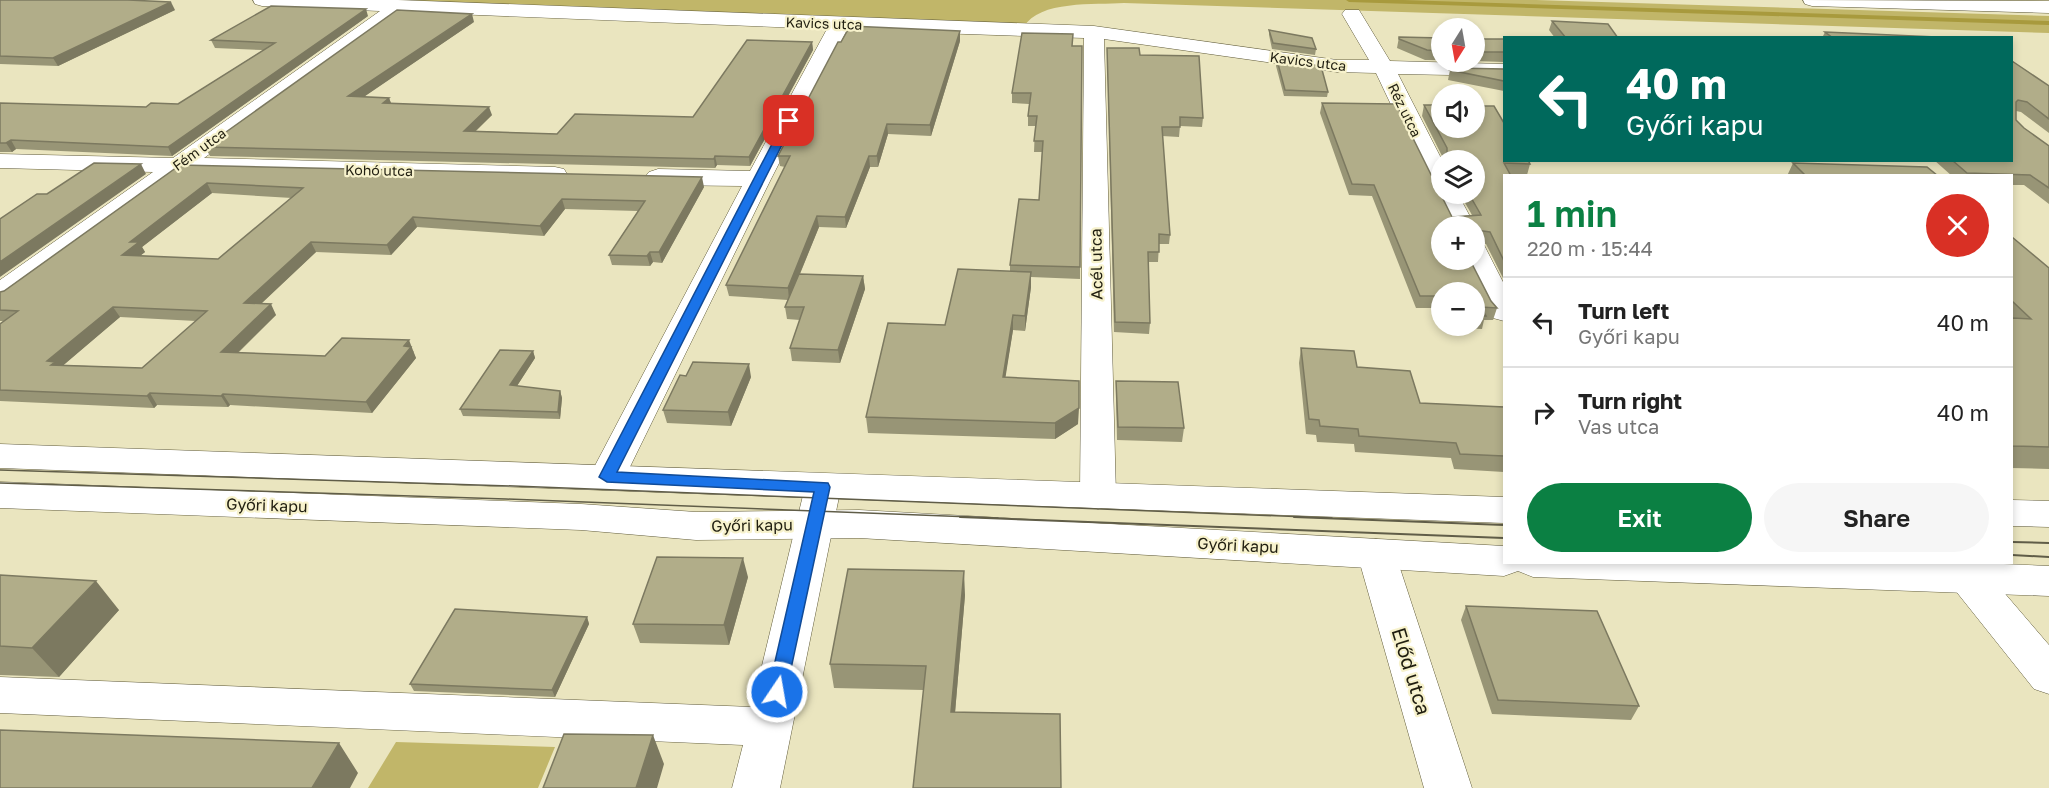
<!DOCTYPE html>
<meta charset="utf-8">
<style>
:root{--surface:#fff;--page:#f6f6f6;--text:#222;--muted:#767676;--line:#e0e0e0;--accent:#0b8043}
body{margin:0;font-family:"Golos Text",sans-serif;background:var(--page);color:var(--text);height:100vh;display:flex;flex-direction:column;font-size:22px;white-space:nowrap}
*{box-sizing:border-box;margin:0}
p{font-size:20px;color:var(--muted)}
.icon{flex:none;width:33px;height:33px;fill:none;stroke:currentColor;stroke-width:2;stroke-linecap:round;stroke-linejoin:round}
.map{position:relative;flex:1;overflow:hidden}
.details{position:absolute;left:1503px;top:174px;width:510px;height:390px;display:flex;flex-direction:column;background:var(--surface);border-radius:0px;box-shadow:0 3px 9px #0003}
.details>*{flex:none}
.banner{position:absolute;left:1503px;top:36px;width:510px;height:126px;border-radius:0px;box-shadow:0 3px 9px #0003;background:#00695c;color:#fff;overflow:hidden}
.needle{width:39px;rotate:191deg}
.buttons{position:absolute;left:1431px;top:18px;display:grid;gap:12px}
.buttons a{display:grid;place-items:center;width:54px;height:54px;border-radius:50%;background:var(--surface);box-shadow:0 3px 9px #0003;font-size:30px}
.pin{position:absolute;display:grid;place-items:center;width:51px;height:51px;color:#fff;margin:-26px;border-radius:12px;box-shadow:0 3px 9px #0006}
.me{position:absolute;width:66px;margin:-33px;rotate:12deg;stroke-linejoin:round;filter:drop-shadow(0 0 4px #0008)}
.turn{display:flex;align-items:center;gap:21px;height:126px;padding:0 24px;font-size:27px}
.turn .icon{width:78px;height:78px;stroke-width:2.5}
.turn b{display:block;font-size:42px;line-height:51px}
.round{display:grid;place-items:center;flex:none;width:63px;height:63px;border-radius:32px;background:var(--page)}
.overview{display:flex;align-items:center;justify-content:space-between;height:102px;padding:0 24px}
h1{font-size:36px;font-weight:600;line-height:45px;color:var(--accent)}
.primary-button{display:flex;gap:12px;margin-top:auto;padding:12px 24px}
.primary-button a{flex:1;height:69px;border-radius:36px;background:var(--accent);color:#fff;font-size:24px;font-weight:600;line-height:69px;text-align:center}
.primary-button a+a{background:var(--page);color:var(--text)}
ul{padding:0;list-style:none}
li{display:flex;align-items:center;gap:18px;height:90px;padding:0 24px;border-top:2px solid var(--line)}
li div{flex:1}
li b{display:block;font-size:22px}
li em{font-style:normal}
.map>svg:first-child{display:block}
</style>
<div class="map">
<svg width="2049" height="788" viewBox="0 0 2049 788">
<rect width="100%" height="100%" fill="#eae5bf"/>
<path fill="#c1b669" d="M329,0H1536L2049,16V33L1124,3C1095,5 1039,0 1024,27Z
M396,742L555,747L538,788H368Z"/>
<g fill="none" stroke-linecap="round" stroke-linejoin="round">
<path fill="#a89a3d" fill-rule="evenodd" d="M1346,0H1403L2049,21V25L1349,2Z"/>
<g stroke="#625d3c" stroke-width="1">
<path id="minor" d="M253,0H398L1094,26L1337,60H1369L1342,14L1345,10H1359L1390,61L1504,64V76L1398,74L1442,160V194H1458L1475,226H1449L1433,194L1435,191L1429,185L1376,73L1337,72L1104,39L1116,496L1111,505L1098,509L1085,505L1080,496L1084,38L847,30L771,179L625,477L620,486L607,489L594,486L589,477L742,186L658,185L649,182L645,177L649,172L658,169L750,171L827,29L404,12L204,158L555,167L564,169L567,174L564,179L555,181L184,173L10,300L0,303V280L153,172L0,168V154L173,158L380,11L262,6L255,4Z
M1474,243L1484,245L1504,284V321L1493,318L1489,312L1464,260H1474Z
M823,474L836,478L841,487L780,788H732L743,745L0,713V677L752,707L805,487L810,478Z
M1376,539L1390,543L1395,553L1472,788H1424L1357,553L1362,543Z
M1969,564L1983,568L2049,645V694L2034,689L1955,590L1949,579L1955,568Z"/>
</g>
<g stroke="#625d3c" stroke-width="1">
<path id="tertiary" d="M1803,0L2049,1V13L1812,6L1805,4Z
M0,444L1504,497V523L0,468Z
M0,482L581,504L696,512L859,510L1504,546V562H1955L2049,566V596L1533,577L1518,571L1504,576L859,538L696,540L581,530L0,508Z
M2012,500L2049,501V527L2012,526Z"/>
</g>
<use href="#minor" fill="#fff" fill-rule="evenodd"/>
<use href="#tertiary" fill="#fff" fill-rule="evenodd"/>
<path stroke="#605d48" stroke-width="1.5" d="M0,470L514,486L1332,518
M0,483L506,499L998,518"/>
<path stroke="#605d48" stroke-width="2" d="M960,517L1504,538
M1294,517L1504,525
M2012,542L2049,543
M2012,555L2049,557"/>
</g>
<path fill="#989576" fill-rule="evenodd" d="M0,0L175,10L58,66L0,64Z
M368,16L172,156L16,149L12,152H0V103L146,107L178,104L263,50L215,48L211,40Z
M1552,21L1618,38H1555L1549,30Z
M474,22L363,97L389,98L391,103L492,115L476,131L557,134L693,117L812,42L813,50L750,166L717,165L715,168L210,156L205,147Z
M1269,30L1316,49L1315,55L1272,49L1269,35Z
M1825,32L1959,38H1822Z
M1399,37L1442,38V60H1425L1397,48Z
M1474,39H1504V62L1474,61Z
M960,41L931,136L888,134L878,167H870L846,228L819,227L800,274L863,276L865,289L840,363L792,361L790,348L800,320L787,319L785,307L788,300L729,296L726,285L785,167L780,166L778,156Z
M1072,46L1080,267V279L1031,277V287L1025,331L1013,330L1005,377L1078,424L1055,439L868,433L866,417L945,325L1010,271V265L1039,200L1042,152H1034L1035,126H1028V116L1029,104L1012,103V93Z
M1107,48L1140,55L1203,118L1202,127L1180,126L1179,137L1162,136L1170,235L1169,244H1159L1158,262H1148L1150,323L1149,334L1114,332Z
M1277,60L1328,92L1327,97L1284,96L1276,66Z
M2012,61L2049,86V133L2021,112L2016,111V120L2024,128L2049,146V204L2024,185H2012V176H1952L1934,160H2012Z
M1504,69V91L1448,80L1450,70Z
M1322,103L1452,217L1472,215L1460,194H1474V160H1444L1422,116L1424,105L1530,164L1527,175L1504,176V280L1486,244L1475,242L1474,248V226H1442L1491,301L1497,308L1493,320H1484L1482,329L1439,327L1432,308H1416L1372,196L1349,195L1320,113ZM1442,292H1474V326H1442Z
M1793,163L1938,176H1787Z
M180,165L704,187L662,263L653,262L650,266L612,265L609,255L638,211L565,209L544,236L417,227L391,255L316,252L261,304L276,315L238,353L325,356L414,351L413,352L416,358L372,413L230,405L228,407L157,405L154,408L0,401V324L4,321H0V292L4,291ZM212,193L292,198L218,259L140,256L145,252L142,247ZM120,317L196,321L142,368L63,365Z
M2012,237L2049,268V469L2012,468Z
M1301,348L1357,367L1420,403L1504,407V472L1454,469L1451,458L1355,452L1354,444L1317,442L1316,435L1306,434L1299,363Z
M533,351L535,358L517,386L560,391L562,398L560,419L463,416L460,409Z
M751,377L731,426L667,423L663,410Z
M1116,381L1184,428L1182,442L1117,440L1116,394Z
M0,575L119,610L59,677L0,675Z
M748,577L729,645L640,643L633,624Z
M965,595L955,713L923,690L834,688L830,664Z
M1466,606L1639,706L1631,720L1492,714L1461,620Z
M587,617L589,624L555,697L414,691L410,684Z"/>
<path fill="#7c7960" d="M171,2L175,10L58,66L53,58Z
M366,9L368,16L172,156L168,147Z
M472,14L474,22L352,105L348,96Z
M960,31V41L931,136L930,125Z
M812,42L813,50L750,166L749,157Z
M389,98L392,106L383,103Z
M489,107L492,115L467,139L464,131Z
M887,124L888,134L878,167L877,156Z
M11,140L16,149L12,152L6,143Z
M715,156L717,165L715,168L714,159Z
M869,156L870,167L846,228L845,217Z
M141,164L146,174L0,277V262Z
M702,177L704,187L662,263L659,252Z
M207,183L212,193L142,247L145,252L128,265L122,255L130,242Z
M562,199L565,209L544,236L540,226Z
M817,216L819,227L789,300L788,288Z
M413,217L417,227L391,255L387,245Z
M311,242L316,252L250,314L244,303Z
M650,252L653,262L650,266L647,256Z
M1031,272V287L1025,331V316Z
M863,276L865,289L840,363L838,350Z
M271,304L276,315L227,363L221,352Z
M113,307L120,317L59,369L62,373L47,361Z
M1013,315V330L1003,393V377Z
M409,340L416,358L372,413L366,402Z
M533,351L535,358L513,392L510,385Z
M749,364L751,377L731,426L728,412Z
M560,391L562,398L560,419L558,412Z
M150,393L157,405L154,408L147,396Z
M223,394L230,405L228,407L221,396Z
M1079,408L1078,424L1055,439V423Z
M743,558L748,577L729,645L724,625Z
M964,571L965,595L953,736L951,712Z
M96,581L119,610L59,677L32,648Z
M587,617L589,624L555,697L552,690Z
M653,735L664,764L657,788H636Z
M339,743L358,773L350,788H312Z"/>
<path fill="#b1ad89" stroke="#7c7960" stroke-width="1.5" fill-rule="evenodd" d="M0,0H128L171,2L53,58L0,56Z
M271,6L366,9L168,147L11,140L6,143H0V103L146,107L151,103L178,104L275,43L211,40Z
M397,10L472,14L348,96L389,98L383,103L489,107L464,131L557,134L575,114L693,117L747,40L812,42L749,157L715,156L714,159L205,147Z
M1552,21L1608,24L1618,38H1566Z
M850,26L960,31L930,125L887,124L877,156H869L845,217L817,216L788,288L726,285L790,156H778L838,42H841Z
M1269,30L1312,38L1316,49L1273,43Z
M1825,32L1959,38H1833Z
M1022,33L1073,34L1072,46H1082L1080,267L1010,265L1019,199L1039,200L1043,141H1034L1037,116H1028L1031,93H1012Z
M1399,37L1442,38V51L1427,50L1399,39Z
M1474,39H1504V52H1474Z
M1107,48H1139L1140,55L1199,56L1203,118L1180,117V127H1162L1170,235L1159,234V252H1148L1150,323L1115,322Z
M1277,60L1321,66L1328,92L1285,90Z
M2012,61L2049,86V119L2027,102L2018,100L2016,102V120L2024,128L2049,146V188L2030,175L1967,173L1952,160H2012Z
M1453,68L1504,69V81L1450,70Z
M1322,103L1396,104L1452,217L1481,215L1469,194H1474V160H1447V148L1424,105H1442V128H1474V106H1494L1504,123V160H1528L1530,164L1504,163L1511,176H1504V261L1490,232L1476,230L1474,246V226H1442V260H1470L1491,301L1497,308L1481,307L1486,316H1474V292H1442V312L1435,296H1420L1374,185L1352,184Z
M94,163L141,164L0,262V219L37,194H47Z
M1793,163L1927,167L1938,176H1806Z
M180,165L702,177L659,252H650L647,256L609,255L645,201L562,199L540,226L413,217L387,245L311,242L244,303L271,304L221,352L325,356L342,338L409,340L404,346L411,347L366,402L223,394L221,396L150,393L147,396L0,390V324L18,311L0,310V292L4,291ZM207,183L303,188L218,259L122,255L139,242H130ZM113,307L207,311L142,368L51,365L55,362L47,361Z
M2012,237L2049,268V447L2012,446V318L2031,319L2012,301Z
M958,269L1031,272L1025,316L1013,315L1003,377L1079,381V408L1055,423L866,417L888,323L945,325Z
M799,274L863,276L838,350L790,348L804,307H785Z
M1301,348L1354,351L1357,367L1410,371L1420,403L1504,407V456L1460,454L1456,443L1359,436L1358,429L1320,426L1319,420L1309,419Z
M500,350L533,351L510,385L560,391L558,412L460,409Z
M693,362L749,364L728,412L663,410L680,375L686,376Z
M1116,381L1178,382L1184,428L1118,427Z
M657,557L743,558L724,625L633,624Z
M848,569L964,571L951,712L1060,714L1061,788H913L926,666L830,664Z
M0,575L96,581L32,648L0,646Z
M1466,606L1597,611L1639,706L1498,700Z
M455,609L587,617L552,690L410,684Z
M0,730L339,743L312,788H0Z
M564,734L653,735L636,788H543Z"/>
<path fill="#1a73e8" stroke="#114b97" stroke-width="1.5" d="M785,119L794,121L617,472L828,483L830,487L786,692L783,697L777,699L770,697L768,692L814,492L607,482L599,477Z"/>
<g text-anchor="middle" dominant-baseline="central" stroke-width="4.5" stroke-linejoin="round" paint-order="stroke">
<g font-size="14" fill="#201e10" stroke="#f7f2cc">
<text transform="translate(824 23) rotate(2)">Kavics utca</text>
<text transform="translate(1308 61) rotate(7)">Kavics utca</text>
<text transform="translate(1405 110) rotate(64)">Réz utca</text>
<text transform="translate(199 149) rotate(-36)">Fém utca</text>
<text transform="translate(379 170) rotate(1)">Kohó utca</text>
</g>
<g font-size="16" fill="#201e10" stroke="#f7f2cc">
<text transform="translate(1096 264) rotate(-91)">Acél utca</text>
<text transform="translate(267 505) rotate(2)">Győri kapu</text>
<text transform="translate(752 525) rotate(-1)">Győri kapu</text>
<text transform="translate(1238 545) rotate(3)">Győri kapu</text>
</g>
<g font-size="20" fill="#201e10" stroke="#f7f2cc">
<text transform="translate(1412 671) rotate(73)">Előd utca</text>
</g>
</g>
</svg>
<div class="buttons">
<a><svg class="needle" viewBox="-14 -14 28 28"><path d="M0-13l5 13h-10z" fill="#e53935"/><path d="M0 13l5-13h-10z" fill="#767676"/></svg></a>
<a><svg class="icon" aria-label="sound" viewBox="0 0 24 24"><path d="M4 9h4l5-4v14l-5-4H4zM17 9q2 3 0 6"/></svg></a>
<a><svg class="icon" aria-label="layers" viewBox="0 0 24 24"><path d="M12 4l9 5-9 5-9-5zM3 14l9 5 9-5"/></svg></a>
<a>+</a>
<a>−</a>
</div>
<div class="pin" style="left:789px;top:121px;background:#d93025"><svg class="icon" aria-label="arrive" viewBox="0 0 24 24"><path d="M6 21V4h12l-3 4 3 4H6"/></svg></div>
<svg class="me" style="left:777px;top:692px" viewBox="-20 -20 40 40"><circle r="17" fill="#1a73e8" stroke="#fff" stroke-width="3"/><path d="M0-11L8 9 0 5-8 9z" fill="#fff"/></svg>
<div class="banner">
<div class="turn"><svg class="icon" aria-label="left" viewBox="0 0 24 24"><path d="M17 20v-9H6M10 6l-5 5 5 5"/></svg><div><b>40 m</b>Győri kapu</div></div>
</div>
<section class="details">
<div class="overview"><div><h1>1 min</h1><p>220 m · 15:44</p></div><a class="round" style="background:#d93025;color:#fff"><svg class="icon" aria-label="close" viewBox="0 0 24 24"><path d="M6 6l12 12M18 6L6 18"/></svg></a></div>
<ul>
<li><svg class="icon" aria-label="left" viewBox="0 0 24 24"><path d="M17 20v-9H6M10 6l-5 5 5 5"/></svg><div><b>Turn left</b><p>Győri kapu</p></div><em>40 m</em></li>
<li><svg class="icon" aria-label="right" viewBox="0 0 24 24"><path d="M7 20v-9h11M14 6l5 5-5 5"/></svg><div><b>Turn right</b><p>Vas utca</p></div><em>40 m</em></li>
</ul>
<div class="primary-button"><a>Exit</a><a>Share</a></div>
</section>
</div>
